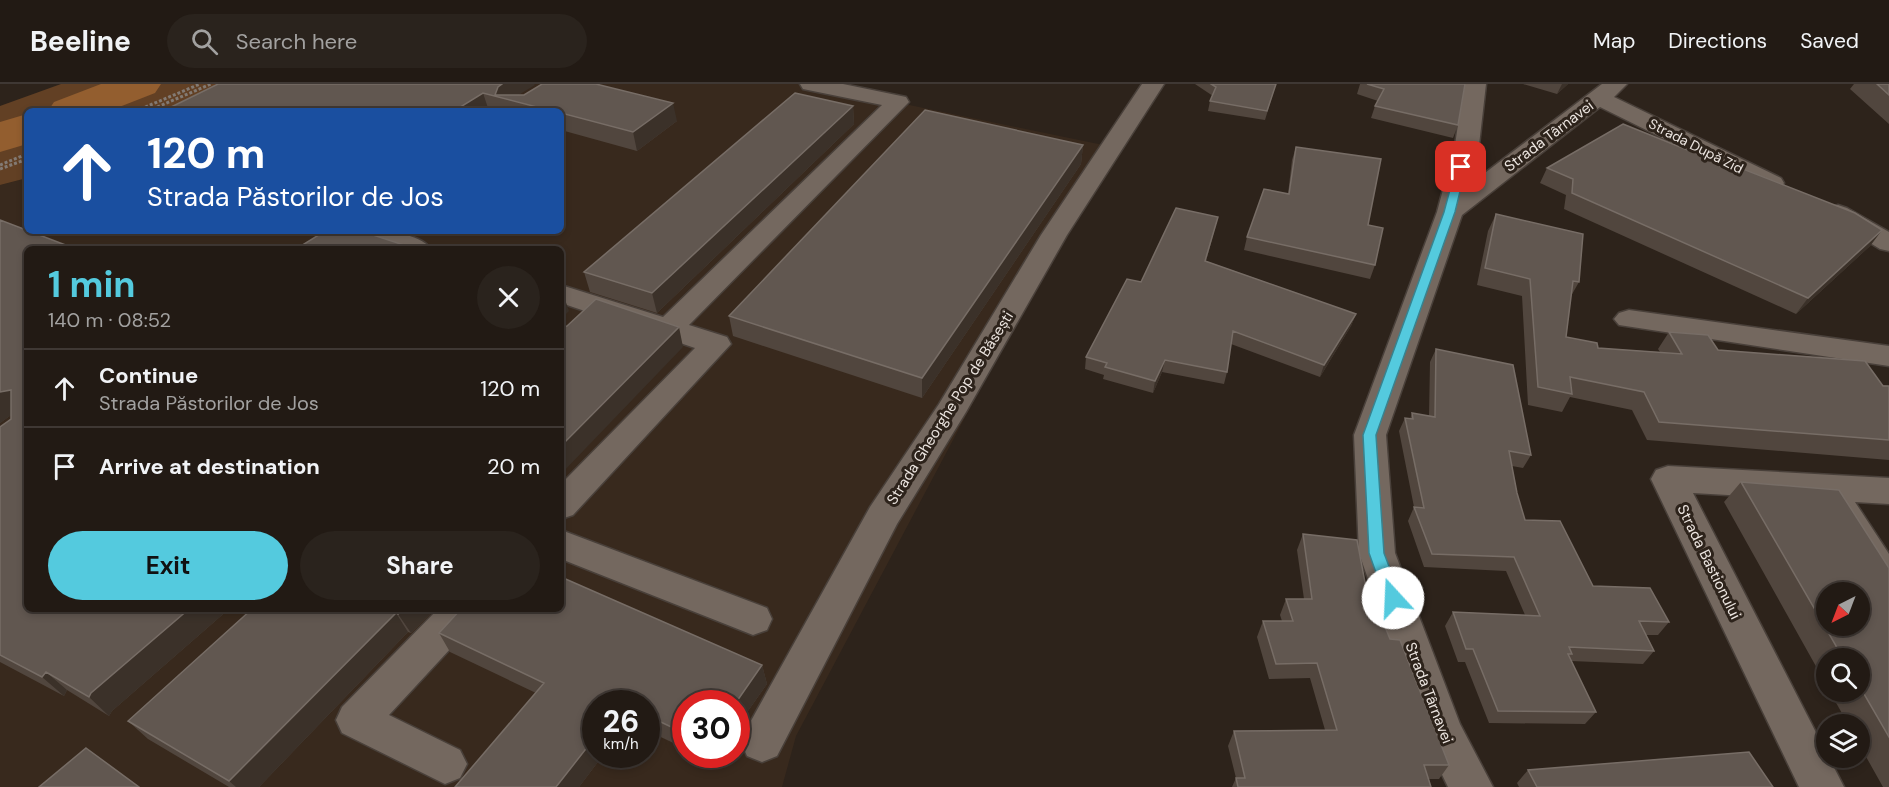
<!DOCTYPE html>
<meta charset="utf-8">
<style>
:root{--surface:#221a14;--page:#2a231d;--text:#f1f3f6;--muted:#a2a1a0;--line:#3f3834;--accent:#54cade}
body{margin:0;font-family:"DM Sans",sans-serif;background:var(--page);color:var(--text);height:100vh;display:flex;flex-direction:column;font-size:22px;white-space:nowrap}
*{box-sizing:border-box;margin:0}
p{font-size:20px;color:var(--muted)}
.icon{flex:none;width:33px;height:33px;fill:none;stroke:currentColor;stroke-width:2;stroke-linecap:round;stroke-linejoin:round}
.map{position:relative;flex:1;overflow:hidden}
.side{position:absolute;left:24px;top:162px;width:540px;height:366px;display:flex;flex-direction:column;background:var(--surface);border-radius:9px;box-shadow:0 3px 9px #0003,0 0 0 2px var(--line)}
.side>*{flex:none}
.hud{position:absolute;left:24px;top:24px;width:540px;height:126px;border-radius:9px;box-shadow:0 3px 9px #0003,0 0 0 2px var(--line);background:#1a4fa0;color:#fff;overflow:hidden}
.needle{width:39px;rotate:222deg}
.buttons{position:absolute;left:1816px;top:498px;display:grid;gap:12px}
.buttons a{display:grid;place-items:center;width:54px;height:54px;border-radius:50%;background:var(--surface);box-shadow:0 3px 9px #0003,0 0 0 2px var(--line);font-size:30px}
.speed{position:absolute;left:582px;top:606px;display:flex;gap:12px;font-size:30px;font-weight:700;text-align:center}
.speed>*{display:grid;place-content:center;width:78px;height:78px;border-radius:50%;background:var(--surface);box-shadow:0 3px 9px #0003,0 0 0 2px var(--line);line-height:1}
.speed small{font-size:15px;font-weight:400}
.speed .limit{border:9px solid #d22;background:#fff;color:#111}
.pin{position:absolute;display:grid;place-items:center;width:51px;height:51px;color:#fff;margin:-26px;border-radius:12px;box-shadow:0 3px 9px #0006}
.me{position:absolute;width:66px;margin:-33px;rotate:340deg;stroke-linejoin:round;filter:drop-shadow(0 0 4px #0008)}
.turn{display:flex;align-items:center;gap:21px;height:126px;padding:0 24px;font-size:27px}
.turn .icon{width:78px;height:78px;stroke-width:2.5}
.turn b{display:block;font-size:42px;line-height:51px}
.round{display:grid;place-items:center;flex:none;width:63px;height:63px;border-radius:32px;background:var(--page)}
.summary{display:flex;align-items:center;justify-content:space-between;height:102px;padding:0 24px}
h1{font-size:36px;font-weight:700;line-height:45px;color:var(--accent)}
.primary-button{display:flex;gap:12px;margin-top:auto;padding:12px 24px}
.primary-button a{flex:1;height:69px;border-radius:36px;background:var(--accent);color:#111;font-size:24px;font-weight:700;line-height:69px;text-align:center}
.primary-button a+a{background:var(--page);color:var(--text)}
ul{padding:0;list-style:none}
li{display:flex;align-items:center;gap:18px;height:78px;padding:0 24px;border-top:2px solid var(--line)}
li div{flex:1}
li b{display:block;font-size:22px}
li em{font-style:normal}
header{display:flex;align-items:center;gap:36px;box-sizing:border-box;height:84px;padding:0 30px;background:var(--surface);border-bottom:2px solid var(--line)}
header strong{font-size:28px}
nav{display:flex;gap:33px;margin-inline-start:auto;font-size:21px}
.search{width:420px;height:54px;background:var(--page);display:flex;align-items:center;gap:15px;box-sizing:border-box;padding:0 21px;border-radius:33px;color:var(--muted);font-size:22px}
.map>svg:first-child{display:block}
</style>
<header>
<strong>Beeline</strong>
<div class="search"><svg class="icon" aria-label="search" viewBox="0 0 24 24"><circle cx="10" cy="10" r="6"/><path d="M15 15l6 6"/></svg>Search here</div>
<nav><a>Map</a><a>Directions</a><a>Saved</a></nav>
</header>
<div class="map">
<svg width="1889" height="703" viewBox="0 0 1889 703">
<rect width="100%" height="100%" fill="#2d231b"/>
<path fill="#38291d" fill-rule="evenodd" d="M250,0H808L1113,63L979,307L796,652L782,703H0V101L27,94V147H561V27H196ZM27,165H561V525H27ZM596,620H646V670H596ZM686,620H736V670H686Z"/>
<path fill="#624024" d="M61,0H250L196,27H27V94L0,101V22Z"/>
<g fill="none" stroke-linecap="round" stroke-linejoin="round">
<path fill="#935e2f" fill-rule="evenodd" d="M101,0H161L155,9L109,27H48L54,18Z
M27,30V60L0,68V38Z"/>
<g stroke="#49403a" stroke-width="3">
<path id="minor" d="M800,0H843L906,13L909,18L689,241L727,253L731,260L573,431L561,435V400L695,264L561,219V201L663,233L882,21L803,5Z
M1142,0H1164L1067,151L966,328L897,440L777,672L762,678L747,672L741,658L747,644L870,423L939,320L1041,151Z
M1464,0H1486L1479,61L1469,101L1602,0H1627L1614,13L1781,94L1784,99L1781,104L1772,106L1763,104L1600,23L1462,131L1386,351L1395,469L1460,640L1493,703H1448L1421,647L1359,469L1354,351L1437,128L1455,61Z
M1838,121L1847,124L1889,148V167L1880,165L1829,134L1825,129L1829,124Z
M348,147C369,147 417,145 431,165C409,165 361,166 348,147Z
M1629,226L1889,262V282L1619,241L1614,235L1619,229Z
M1668,382L1889,394V420L1855,418L1889,470V516L1876,512L1817,416L1693,409L1844,703H1799L1651,395L1656,386Z
M561,446L767,524L772,535L767,546L753,551L561,475Z
M438,525H482L477,536L389,631L460,666L467,680L460,694L445,700L342,649L336,636L342,623Z"/>
</g>
<path stroke="#837a73" stroke-width="3" stroke-dasharray="3 2" stroke-linecap="butt" d="M136,27L200,0
M148,27L211,0
M0,81L27,70
M0,85L27,75"/>
<use href="#minor" fill="#74685f" fill-rule="evenodd"/>
</g>
<path fill="#51463e" d="M218,0H534L518,11L677,37L637,67L561,46V27H163Z
M1195,0H1276L1265,36L1208,27L1210,17L1213,12Z
M1360,0H1465L1458,41L1453,54L1371,34L1375,22L1378,17L1357,10Z
M1523,0H1568L1557,10Z
M1854,0H1889V40L1850,5Z
M853,22L854,40L657,229L590,208L584,188Z
M1083,61L1081,80L922,314L733,252L729,232Z
M1296,63L1368,141L1375,181L1370,195L1244,166L1247,153L1288,110L1292,76Z
M1547,84L1882,146L1870,162L1796,230L1564,125L1566,111L1540,99Z
M1496,130L1579,198L1571,212L1566,253L1598,264L1660,268L1658,265L1669,248L1718,266L1889,302V376L1647,356L1632,326L1570,313L1562,328L1528,321L1522,212L1477,201L1488,147Z
M1218,133L1206,177L1356,230L1351,242L1320,293L1231,260L1227,288L1224,300L1162,288L1153,309L1103,295L1104,291L1085,285L1086,273L1141,198Z
M0,136L27,525H229L112,627L109,632L67,606L64,612L0,578V343L11,335V331L0,339Z
M1436,265L1531,371L1523,384L1512,382L1517,409L1525,436L1593,502L1669,538L1658,551H1646L1654,567L1643,580L1571,577L1596,628L1585,640L1489,639L1465,578H1458L1445,542L1453,528L1525,531L1506,487L1424,483L1408,437L1414,423L1399,347L1405,334L1410,335L1412,329L1429,332L1430,278Z
M1741,398L1889,484V703H1883L1860,662V640H1848L1830,608H1860V574H1827V602L1724,418Z
M1303,450L1370,525L1390,555L1449,681L1439,695H1429L1431,703H1232L1236,694L1228,662L1234,647L1325,646L1310,594L1269,595L1257,553L1263,537H1282L1280,531L1286,515H1304L1297,466Z
M252,525H435L411,549L408,548L259,703H229L148,655L128,637Z
M439,549L762,581L767,600L736,644V620H686V665L646,646V620H596L604,670L579,703H455L536,609L450,568Z
M696,670H719L713,679Z
M1528,686L1773,703H1519L1517,699Z"/>
<path fill="#3b3129" d="M502,0H534L535,1L510,16L495,11L498,3Z
M1562,0H1568L1557,10Z
M483,9L489,27H454Z
M673,19L677,37L637,67L633,48Z
M853,22L854,40L657,229L652,209Z
M1083,61L1081,80L922,314V294Z
M1218,133L1203,188L1205,177Z
M1882,146L1870,162L1796,230L1808,214Z
M562,207L569,227L561,235V208Z
M1356,230L1351,242L1320,293L1324,281Z
M679,243L683,263L561,390V362Z
M1165,276L1162,288L1153,309L1155,297Z
M11,306L14,329L0,339V308Z
M189,525H229L112,627L109,632L89,613L91,609Z
M404,525H435L411,549L398,530Z
M396,529L408,548L259,703H236L229,697Z
M762,581L767,600L736,644V620H735Z
M46,588L67,606L64,612L42,593Z
M596,652V670H604L579,703H556Z
M710,670H719L713,679Z"/>
<path fill="#615750" stroke="#776d66" stroke-width="1.5" fill-rule="evenodd" d="M218,0H502L498,3L495,11H524L542,0H596L673,19L633,48L561,29V27H552L483,9L454,27H163Z
M1211,0H1276L1267,27L1210,17L1216,3Z
M1367,0H1465L1458,41L1375,22L1384,5Z
M1877,0H1889V11Z
M795,9L853,22L652,209L584,188Z
M925,26L1083,61L922,294L729,232Z
M1623,40L1717,78L1720,76L1855,129L1882,146L1808,214L1572,109L1573,95L1547,84Z
M1296,63L1381,75L1368,141L1383,144L1375,181L1247,153L1264,105L1289,110Z
M1176,124L1218,133L1205,177L1356,230L1324,281L1233,247L1227,288L1165,276L1155,297L1105,283L1107,279L1086,273L1127,195L1141,198Z
M1496,130L1583,150L1579,198L1573,197L1566,253L1597,259L1598,264L1682,270L1669,248L1708,251L1718,266L1865,277L1883,302H1889V356L1659,338L1644,308L1570,293L1572,310L1538,303L1530,195L1485,184Z
M0,136L76,165H27V525H189L91,609L89,613L46,588L42,593L0,571V343L11,335V306L0,308Z
M325,147H361L416,165H296Z
M596,215L679,243L561,362V243L567,242Z
M1436,265L1513,281L1531,371L1509,367L1517,409L1525,436L1560,437L1593,502L1650,504L1669,538L1639,537L1654,567L1569,563L1572,570H1568L1596,628L1498,627L1473,565H1466L1453,528L1540,532L1514,473L1432,470L1414,423L1424,424L1405,334L1413,335L1412,329L1435,333Z
M1741,398L1839,406L1889,484V653L1860,603V574H1843ZM1827,508H1860V542H1827Z
M1303,450L1357,456L1370,525H1378L1390,555L1400,556L1449,681H1424L1431,703H1238L1236,694H1245L1234,647L1337,646L1317,579L1276,580L1263,537H1293L1286,515H1312Z
M561,493L762,581L735,620H686V650L646,631V620H596V652L556,703H455L544,599L439,549L461,525H561Z
M252,525H404L398,530L396,529L229,697L128,637Z
M86,664L139,703H39Z
M1749,668L1773,703H1537L1528,686Z"/>
<path fill="#54cade" stroke="#378390" stroke-width="1.5" d="M1461,80L1466,83L1455,128L1376,351L1384,469L1401,514L1398,518L1393,520L1387,518L1385,514L1369,469L1363,351L1444,128L1456,83Z"/>
<g text-anchor="middle" dominant-baseline="central" stroke-width="6" stroke-linejoin="round" paint-order="stroke">
<g font-size="14" fill="#ece5e0" stroke="#2d231b">
<text transform="translate(1696 62) rotate(27)">Strada După Zid</text>
</g>
<g font-size="15" fill="#ece5e0" stroke="#2d231b">
<text transform="translate(1549 52) rotate(-37)">Strada Târnavei</text>
<text transform="translate(950 324) rotate(-58)">Strada Gheorghe Pop de Băsești</text>
<text transform="translate(1709 478) rotate(64)">Strada Bastionului</text>
<text transform="translate(1429 609) rotate(69)">Strada Târnavei</text>
</g>
</g>
</svg>
<div class="buttons">
<a><svg class="needle" viewBox="-14 -14 28 28"><path d="M0-13l5 13h-10z" fill="#e53935"/><path d="M0 13l5-13h-10z" fill="#a2a1a0"/></svg></a>
<a><svg class="icon" aria-label="search" viewBox="0 0 24 24"><circle cx="10" cy="10" r="6"/><path d="M15 15l6 6"/></svg></a>
<a><svg class="icon" aria-label="layers" viewBox="0 0 24 24"><path d="M12 4l9 5-9 5-9-5zM3 14l9 5 9-5"/></svg></a>
</div>
<div class="speed"><div>26<small>km/h</small></div><div class="limit">30</div></div>
<div class="pin" style="left:1461px;top:83px;background:#d93025"><svg class="icon" aria-label="arrive" viewBox="0 0 24 24"><path d="M6 21V4h12l-3 4 3 4H6"/></svg></div>
<svg class="me" style="left:1393px;top:514px" viewBox="-20 -20 40 40"><circle r="19" fill="#fff"/><path d="M0-13L10 11 0 6-10 11z" fill="#54cade"/></svg>
<div class="hud">
<div class="turn"><svg class="icon" aria-label="ahead" viewBox="0 0 24 24"><path d="M12 20V5M6 11l6-6 6 6"/></svg><div><b>120 m</b>Strada Păstorilor de Jos</div></div>
</div>
<section class="side">
<div class="summary"><div><h1>1 min</h1><p>140 m · 08:52</p></div><a class="round"><svg class="icon" aria-label="close" viewBox="0 0 24 24"><path d="M6 6l12 12M18 6L6 18"/></svg></a></div>
<ul>
<li><svg class="icon" aria-label="ahead" viewBox="0 0 24 24"><path d="M12 20V5M6 11l6-6 6 6"/></svg><div><b>Continue</b><p>Strada Păstorilor de Jos</p></div><em>120 m</em></li>
<li><svg class="icon" aria-label="arrive" viewBox="0 0 24 24"><path d="M6 21V4h12l-3 4 3 4H6"/></svg><div><b>Arrive at destination</b></div><em>20 m</em></li>
</ul>
<div class="primary-button"><a>Exit</a><a>Share</a></div>
</section>
</div>
